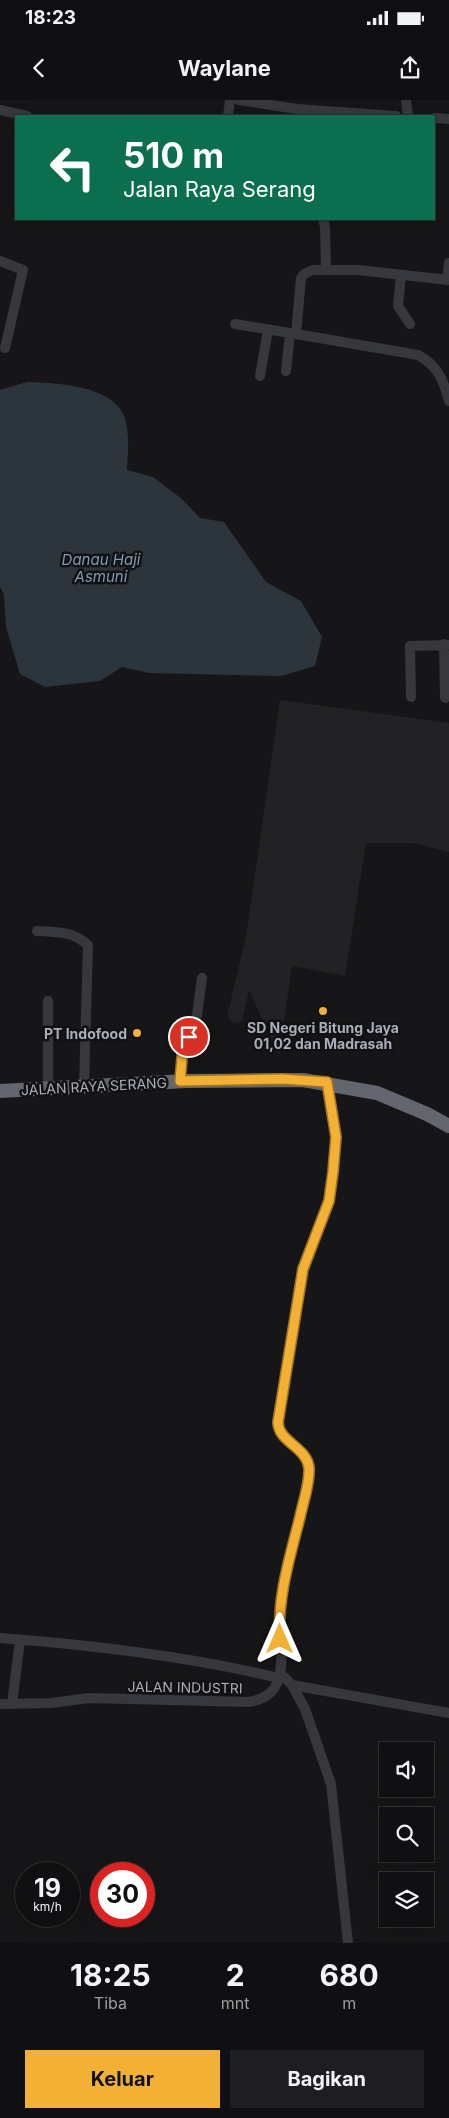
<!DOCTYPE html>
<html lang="id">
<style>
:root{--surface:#101012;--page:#1e1e20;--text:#f1f3f6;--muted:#9c9d9f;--line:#303032;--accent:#f2b134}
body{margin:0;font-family:Inter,sans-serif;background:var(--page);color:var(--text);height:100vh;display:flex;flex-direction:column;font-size:19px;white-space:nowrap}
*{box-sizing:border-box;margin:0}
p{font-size:16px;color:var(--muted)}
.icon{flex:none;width:28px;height:28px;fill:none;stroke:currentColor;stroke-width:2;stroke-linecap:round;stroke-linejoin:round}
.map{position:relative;height:1843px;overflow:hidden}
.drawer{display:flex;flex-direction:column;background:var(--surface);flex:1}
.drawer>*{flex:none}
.hud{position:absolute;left:15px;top:15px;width:420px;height:105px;border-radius:0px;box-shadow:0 5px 20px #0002,0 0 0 1px var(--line);background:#0b6e4f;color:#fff;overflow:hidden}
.controls{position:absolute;left:379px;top:1642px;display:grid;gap:10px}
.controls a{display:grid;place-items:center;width:55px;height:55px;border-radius:0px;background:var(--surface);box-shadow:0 5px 20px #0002,0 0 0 1px var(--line);font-size:25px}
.speed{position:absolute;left:15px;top:1762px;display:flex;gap:10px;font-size:25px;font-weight:700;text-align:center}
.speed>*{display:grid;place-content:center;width:65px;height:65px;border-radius:50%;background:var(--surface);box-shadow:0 5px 20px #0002,0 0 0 1px var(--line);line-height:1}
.speed small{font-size:12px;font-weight:400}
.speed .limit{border:8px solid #d22;background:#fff;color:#111}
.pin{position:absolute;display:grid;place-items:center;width:42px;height:42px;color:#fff;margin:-21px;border:2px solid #fff;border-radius:50%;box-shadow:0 1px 5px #0007}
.me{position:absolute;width:55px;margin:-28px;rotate:0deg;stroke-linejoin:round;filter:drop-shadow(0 0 4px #0008)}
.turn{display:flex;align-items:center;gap:18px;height:105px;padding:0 25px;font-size:22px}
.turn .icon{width:65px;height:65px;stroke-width:2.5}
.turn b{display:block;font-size:35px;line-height:42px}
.eta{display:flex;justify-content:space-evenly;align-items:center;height:85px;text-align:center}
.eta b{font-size:30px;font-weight:700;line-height:35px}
.button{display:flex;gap:10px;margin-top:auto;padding:10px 25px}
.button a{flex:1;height:58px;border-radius:0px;background:var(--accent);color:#111;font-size:20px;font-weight:700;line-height:58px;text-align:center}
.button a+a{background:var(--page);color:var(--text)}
.status{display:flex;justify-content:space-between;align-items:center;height:35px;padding:0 25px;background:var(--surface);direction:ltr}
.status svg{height:14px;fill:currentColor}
header{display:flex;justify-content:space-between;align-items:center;height:65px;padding:0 25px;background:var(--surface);font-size:22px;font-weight:700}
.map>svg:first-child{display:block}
</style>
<div class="status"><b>18:23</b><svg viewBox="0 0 49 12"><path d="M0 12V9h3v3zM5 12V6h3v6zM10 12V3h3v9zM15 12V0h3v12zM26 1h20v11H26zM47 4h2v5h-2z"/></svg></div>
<header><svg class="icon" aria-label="back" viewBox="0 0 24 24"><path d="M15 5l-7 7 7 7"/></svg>Waylane<svg class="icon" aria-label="share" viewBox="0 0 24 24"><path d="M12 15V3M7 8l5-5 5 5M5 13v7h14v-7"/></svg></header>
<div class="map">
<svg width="449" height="1843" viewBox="0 0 449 1843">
<rect width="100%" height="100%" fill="#161618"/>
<path fill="#222225" d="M280,600L449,623V752L413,743H366L345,876L292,866L279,956L249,890L242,922L234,923L228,919V912L246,836Z"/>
<path fill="#2c353c" d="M27,282C55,283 112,285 124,316C130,332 128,353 127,370L153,377L182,399L200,418L224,422L266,482L301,501L322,537L315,566L281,576L149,573L122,567L100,581L45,587L20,574L6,527L4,495L0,487V290Z"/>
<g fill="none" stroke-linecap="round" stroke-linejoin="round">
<path stroke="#37383d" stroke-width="10" d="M239,0L297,9L396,16
M406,0L408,16
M0,10L27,16
M228,16L230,0
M434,18L449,19
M323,119L325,127L326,170
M0,161L23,170L5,248
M401,175L398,206L410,224
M447,180L449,163
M235,224L296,234L301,178L304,174L313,170H358L449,180
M296,234L418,255C438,266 443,279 449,301
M286,271L290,233
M260,276L268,230
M444,544L445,598
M411,597L410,546L449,545
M37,831C57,832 72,831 88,845L84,986
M48,901V987
M180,981L183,946L197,915L202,878
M0,1538C94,1545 187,1556 279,1578
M280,1573L292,1585L305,1609L331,1684L348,1843
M292,1585L449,1613
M0,1604L51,1603L89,1598L249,1602C264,1599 274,1594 279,1578C285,1555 278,1526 281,1502C287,1458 302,1415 309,1371C308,1346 278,1342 278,1322L303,1169L329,1101L333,1072L336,1037L327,982
M12,1604L20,1540"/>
<path stroke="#63666e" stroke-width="14" d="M0,991L186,981L303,980L377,993L427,1014L449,1026"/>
</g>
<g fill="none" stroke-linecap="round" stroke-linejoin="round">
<g stroke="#9d7322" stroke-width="12">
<path id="route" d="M189,937L183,946L180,981L282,979L327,982L336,1037L333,1072L329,1101L303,1169L278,1322C278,1342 307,1347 309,1368C310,1384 303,1402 300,1417C290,1457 277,1498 280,1539"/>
</g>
<use href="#route" stroke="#f2b134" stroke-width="9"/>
</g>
<g fill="#f2b134" stroke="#111113" stroke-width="2">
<circle cx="323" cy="911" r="5"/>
<circle cx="137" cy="933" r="5"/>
</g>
<g text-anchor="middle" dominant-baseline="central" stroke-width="5" stroke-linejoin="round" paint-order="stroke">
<g font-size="14" font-weight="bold" fill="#a8adb8" stroke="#111113">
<text x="323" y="927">SD Negeri Bitung Jaya<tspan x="323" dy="16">01,02 dan Madrasah</tspan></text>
<text x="127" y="933" text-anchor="end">PT Indofood</text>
</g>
<g font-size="14" fill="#a8adb8" stroke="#111113">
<text transform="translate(94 986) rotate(-3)">JALAN RAYA SERANG</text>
<text transform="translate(185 1587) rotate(1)">JALAN INDUSTRI</text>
</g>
<g font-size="15" font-style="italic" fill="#7f9bb3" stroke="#111113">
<text x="101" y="459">Danau Haji<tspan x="101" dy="17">Asmuni</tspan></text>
</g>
</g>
</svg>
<div class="controls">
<a><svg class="icon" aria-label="sound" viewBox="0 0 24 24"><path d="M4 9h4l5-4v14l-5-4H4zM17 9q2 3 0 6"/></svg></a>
<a><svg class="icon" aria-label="search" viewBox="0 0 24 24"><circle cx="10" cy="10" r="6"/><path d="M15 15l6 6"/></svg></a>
<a><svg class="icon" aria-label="layers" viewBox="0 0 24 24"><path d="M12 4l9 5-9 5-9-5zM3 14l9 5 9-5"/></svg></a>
</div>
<div class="speed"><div>19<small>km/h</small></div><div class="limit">30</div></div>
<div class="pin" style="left:189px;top:937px;background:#d93025"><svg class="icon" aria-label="arrive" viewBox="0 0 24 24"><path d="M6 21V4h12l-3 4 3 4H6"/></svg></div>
<svg class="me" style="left:280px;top:1539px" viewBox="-20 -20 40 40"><path d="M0-17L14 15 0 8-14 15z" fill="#f2b134" stroke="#fff" stroke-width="4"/></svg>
<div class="hud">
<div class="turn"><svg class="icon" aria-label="left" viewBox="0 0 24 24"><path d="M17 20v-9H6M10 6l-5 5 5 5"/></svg><div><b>510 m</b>Jalan Raya Serang</div></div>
</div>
</div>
<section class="drawer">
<div class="eta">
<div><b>18:25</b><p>Tiba</p></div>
<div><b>2</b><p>mnt</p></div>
<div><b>680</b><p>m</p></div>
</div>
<div class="button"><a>Keluar</a><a>Bagikan</a></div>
</section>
